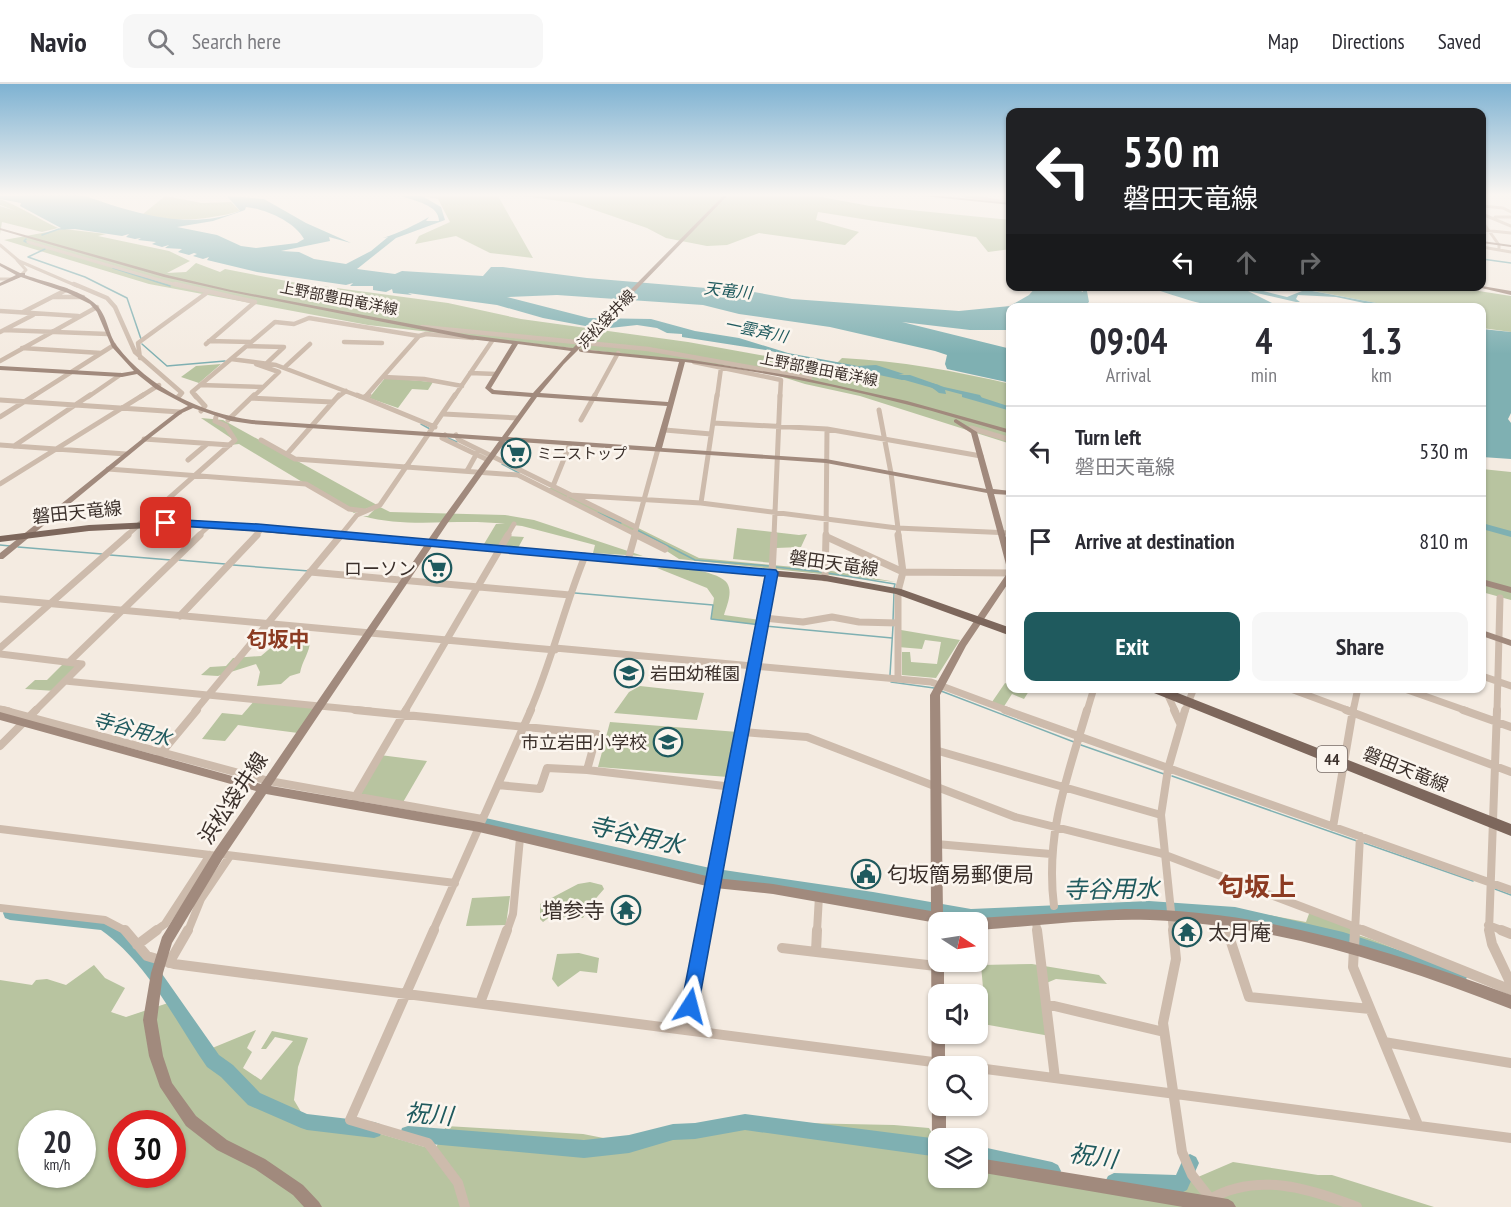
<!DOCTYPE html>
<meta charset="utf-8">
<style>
:root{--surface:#fff;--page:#f7f7f7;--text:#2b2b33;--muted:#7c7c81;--line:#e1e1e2;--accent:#1f5a5e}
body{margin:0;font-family:"PT Sans Narrow","Noto Sans JP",sans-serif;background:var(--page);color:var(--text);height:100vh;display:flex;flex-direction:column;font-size:22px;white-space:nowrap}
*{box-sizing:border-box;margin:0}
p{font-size:20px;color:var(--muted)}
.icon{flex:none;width:33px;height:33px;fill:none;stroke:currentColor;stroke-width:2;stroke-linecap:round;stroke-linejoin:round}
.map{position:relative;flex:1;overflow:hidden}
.side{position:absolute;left:1006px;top:219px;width:480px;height:390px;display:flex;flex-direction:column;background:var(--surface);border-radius:12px;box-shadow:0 2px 4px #0004}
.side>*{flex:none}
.guide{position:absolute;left:1006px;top:24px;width:480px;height:183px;border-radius:12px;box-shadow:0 2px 4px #0004;background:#202124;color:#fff;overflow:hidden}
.needle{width:39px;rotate:102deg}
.fabs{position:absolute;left:928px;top:828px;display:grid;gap:12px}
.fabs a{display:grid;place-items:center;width:60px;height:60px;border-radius:12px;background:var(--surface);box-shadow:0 2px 4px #0004;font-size:30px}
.speed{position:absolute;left:18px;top:1026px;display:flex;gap:12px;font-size:30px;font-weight:700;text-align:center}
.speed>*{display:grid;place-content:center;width:78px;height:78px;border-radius:50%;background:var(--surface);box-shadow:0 2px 4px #0004;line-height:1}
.speed small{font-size:15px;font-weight:400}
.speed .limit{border:9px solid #d22;background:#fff;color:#111}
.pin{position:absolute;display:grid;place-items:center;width:51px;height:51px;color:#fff;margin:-26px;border-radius:12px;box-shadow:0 3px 9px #0006}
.me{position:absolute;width:66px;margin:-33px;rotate:9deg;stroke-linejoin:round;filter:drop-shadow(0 0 4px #0008)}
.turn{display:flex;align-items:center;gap:21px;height:126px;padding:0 18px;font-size:27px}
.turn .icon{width:78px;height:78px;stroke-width:2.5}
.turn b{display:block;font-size:42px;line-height:51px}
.lanes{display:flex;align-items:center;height:57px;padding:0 18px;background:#0003;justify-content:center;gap:30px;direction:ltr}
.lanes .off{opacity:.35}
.eta{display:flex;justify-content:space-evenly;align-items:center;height:102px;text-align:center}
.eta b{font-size:36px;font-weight:600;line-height:42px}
.button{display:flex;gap:12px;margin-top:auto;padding:12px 18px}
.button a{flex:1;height:69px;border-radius:12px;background:var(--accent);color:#fff;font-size:24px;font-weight:600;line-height:69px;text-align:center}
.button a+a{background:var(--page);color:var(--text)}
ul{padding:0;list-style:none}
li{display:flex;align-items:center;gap:18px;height:90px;padding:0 18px;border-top:2px solid var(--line)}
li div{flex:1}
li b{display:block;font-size:22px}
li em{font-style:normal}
header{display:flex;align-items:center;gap:36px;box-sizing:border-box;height:84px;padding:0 30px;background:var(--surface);border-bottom:2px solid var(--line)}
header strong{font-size:28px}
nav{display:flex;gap:33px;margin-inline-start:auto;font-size:21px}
.search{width:420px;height:54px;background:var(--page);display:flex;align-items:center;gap:15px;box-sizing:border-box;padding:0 21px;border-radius:12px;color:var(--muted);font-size:22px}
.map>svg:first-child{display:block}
</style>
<header>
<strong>Navio</strong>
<div class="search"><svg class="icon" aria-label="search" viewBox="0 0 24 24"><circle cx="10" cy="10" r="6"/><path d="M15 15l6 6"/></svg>Search here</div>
<nav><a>Map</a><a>Directions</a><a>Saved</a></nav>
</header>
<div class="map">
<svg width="1511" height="1123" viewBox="0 0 1511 1123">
<rect width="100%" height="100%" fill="#f4ebe1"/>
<path fill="#b8c4a0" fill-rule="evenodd" d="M165,112L202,119L231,118L240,127C213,135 170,140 143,130Z
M423,112H498L533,174L490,169L456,152L415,160L419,152L450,138L438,115Z
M524,112H816L870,122L1011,136V165L988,168L976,153L818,128L816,136L859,148L845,161L759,149L727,161L707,162L666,154L647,144L574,119Z
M0,115C19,122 39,135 58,144L42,148L2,138L0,150V122L16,127L0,121Z
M64,145L106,150L98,152L169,167L190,177L167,189L186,188L196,179L220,188L225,185L292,198L448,219L521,235L688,258L832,284L842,274C900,277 955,287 1011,300V360L860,312L805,300L757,285L368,241L149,200L4,156Z
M1293,203H1453L1511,212V248L1482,244V224L1397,223Z
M221,280L199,299L181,293L196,282Z
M385,294L433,298L428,306L412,305L398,324L369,314Z
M201,334L223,336L377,421L354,429L239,360L230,361L234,356Z
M1482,385L1511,388V516L1482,508Z
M555,403L699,474L826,486L896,498L679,475L648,455L546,405Z
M378,422L390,428L505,431L534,436L643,472L593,469L595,461L522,442L513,441L508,452L524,453L518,464L484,460L496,440H505C457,434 409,445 363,432H368Z
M737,444L799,451L807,450L801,463L776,464L773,479L733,475Z
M669,482C681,483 720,488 727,499C733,508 727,521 724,531L760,536L759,541L711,535L714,514L707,504L657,484Z
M901,546L960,556L936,594L902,591V568H910L911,578L937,580L941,558L925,556L922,565L898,563Z
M305,554L310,557C310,568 302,577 300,589L290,592L281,600L257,602L260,588L256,580L218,592L201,591L210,583L226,582L233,574L261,572L280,556Z
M65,578L82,580L55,607L25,605L35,596H47Z
M1005,599L1011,601V604L1029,607L1024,615L1012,610L1003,624L992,618Z
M640,602L704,609L697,636L614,629L629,608Z
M255,616L320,623L298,649L238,641L225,657L202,655L222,629L242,631Z
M610,638L738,648L728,693L598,683Z
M380,671L427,677L402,720L356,712Z
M590,798L602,801L604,805L591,820L583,834L550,833L543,838L540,835V820L578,800Z
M510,812L506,841L466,842L472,814Z
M1226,823L1306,838L1310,827L1355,844L1358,851C1392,861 1422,879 1457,887L1461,893L1358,862L1230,833Z
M579,869L599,874L597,889L580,887L558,903L552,895L557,870Z
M1032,880L1099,891L1107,900L1056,895L1044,900L1050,952L983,940L984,915L981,881Z
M94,881L105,894L125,904L111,928L126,933L171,918L205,967L256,946L247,964L252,968L243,984L261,996L293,957L275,953L266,965H261L272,947L308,954L298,983L294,1016L307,1038L364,1045L435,1066L446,1042L583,1050L619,1057L621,1066L629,1060L745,1038L894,1041L929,1044L939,1062V1094H978V1081L1099,1097L1177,1102L1233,1078L1318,1091H1332L1434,1123H0V896L32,901L36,896L47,895L66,901ZM32,1040H82V1090H32ZM122,1040H172V1090H122Z"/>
<path fill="#7fb0b2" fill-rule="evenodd" d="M0,112C17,112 76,108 88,113C134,129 190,147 240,127L227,112L264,115L306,139L351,159L329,153L330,157L281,167L299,168L314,175L346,180L371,167L388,153L383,154C399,149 415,141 429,133L426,137H439C439,121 415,117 401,112H422L441,123L445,136L396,154L357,185L395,190L402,187L483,192L491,183H503L587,194L754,208L792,215L959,227L1010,222L1029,211L1036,203H1073L1083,208L1082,203L1086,202L1089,218L1083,223L1011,224V245L1007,246H970L902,238L1011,265V299L947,285L945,280L947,271L935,267L830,243L739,230L703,221L557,211L507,213L589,234L651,235L695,247L739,254L788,269L858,282L876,281L904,290L898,291H910L944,303L980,311L983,316L945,306L946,310L939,309C930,301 917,294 902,296L766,266L682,253V250L667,249L657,244L637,241L601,245L543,234L497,221L408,209L412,211L393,209L392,205L386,208L373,206V202H350L353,199L346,201L257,188L207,176L209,173L203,175L193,172L197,170L194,169L189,171L178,168L182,165L165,164L169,161L162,163L152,160L156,158L138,156L141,154L135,155L126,153L129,150L122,152L75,145L56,146L61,144L20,122L21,119L0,115ZM246,123C266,125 295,138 304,155L297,159L256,164L241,162L217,151L177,143L213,137L245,126Z
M1147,203H1248L1287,213L1302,207L1287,203H1291L1398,223L1382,221L1387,223H1383L1336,213L1298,211L1296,215L1300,218H1296L1248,207L1274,220C1221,231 1197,218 1147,203Z
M1482,245L1511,248V329L1508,335L1511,339V375L1482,373Z"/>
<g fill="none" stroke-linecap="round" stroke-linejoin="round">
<path stroke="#7fb0b2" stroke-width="1.5" d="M42,151L59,145
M26,155L24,157L28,159
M45,165L28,173L85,193L127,214L141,255
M1482,175L1511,179
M113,184L170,202
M142,260L167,282L225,277
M421,340L430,345
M448,354L457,358
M502,380L519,389
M598,429L621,439
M637,446L695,476L769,482
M0,461L10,462
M18,463L102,470
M110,471L171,476
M179,476L225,480
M233,481L309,487
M776,483L822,488
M827,489L895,500L894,504
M575,509L713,521L711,535L761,541
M893,537L894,509
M765,542L892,554
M890,591L893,542
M891,598L934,604
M941,607L1074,658
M1081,661L1164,690
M1172,692L1357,757
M1364,759L1473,797
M1495,805L1511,811"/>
<path fill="#7fb0b2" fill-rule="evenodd" d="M896,290L939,301L940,303L936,305L894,293V291Z
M962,309H968L1011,323V327L962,313Z
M1482,439L1511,447V453L1482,445Z
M472,731L710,784L873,808L971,825L1149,817L1235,823L1343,848L1460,886L1465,888L1467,893L1465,898L1460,900L1343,862L1235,837L1149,829L971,838L873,820L710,796L472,741L467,740L466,736L467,732Z
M10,822L104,833L123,845L153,877L219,971L233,981L260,1009L307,1030L374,1038L380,1040L382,1046L380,1052L374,1054L307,1046L301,1044L248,1021L221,993L207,983C175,937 148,879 101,846L10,836L5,834L3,829L5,824Z
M745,1030L939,1055V1073L745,1046L695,1055L673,1056L629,1069L584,1074L408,1058L402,1056L400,1050L402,1044L408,1042L584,1056L629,1051L673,1040L695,1039Z
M978,1062L1052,1078L1058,1081L1061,1087L1058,1093L1052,1096L978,1080Z
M1190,1070L1196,1073L1199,1079L1187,1106L1181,1109L1114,1107L1108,1104L1105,1098L1108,1092L1114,1089L1176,1091L1184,1073Z"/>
<path stroke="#cdbbac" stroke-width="3" d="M965,112L1007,118
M1482,122L1503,124L1511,128
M1482,130L1511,142
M1495,133H1511
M1482,137L1499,161V166
M1482,146L1511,149
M28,158L180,202
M0,161L19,177L77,202
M1482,163L1511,168
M17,176L26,186L22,190
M0,195H12"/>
<path stroke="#cdbbac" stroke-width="4.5" d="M74,200L107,214L115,223L135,268L182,309L178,313
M175,200L255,218L206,260
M53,213H83
M0,227L78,232
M23,228L66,206
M422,243L648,265L810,294
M4,246L108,250
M0,248L33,231
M209,257L251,258
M344,258L382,259
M247,262L284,263L268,278
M22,264L101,269
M140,274L138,259L208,208
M231,275L276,281L361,313
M0,277L97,223
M694,278L781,296L780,313
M285,283L310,260
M470,289L496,290
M384,293L424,295L462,302
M200,301L263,303
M32,313L114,261
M88,313L120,291
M140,313L159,301
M196,313L192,308L275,238L294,240L309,234L419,252
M253,313L279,288L256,280
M338,313L346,307
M365,313L419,252L426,250L473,254
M454,313L492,257
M594,313L618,269
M717,313L721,284"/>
<path stroke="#cdbbac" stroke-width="5" d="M195,311L205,322L201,327
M357,311L435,343
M178,313L180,311
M364,313L369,311
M251,314L332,318
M0,316L180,328
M879,326L891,389L899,452
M444,330L517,334
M0,333L35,311
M228,336L254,311
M581,336L595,311
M713,339L827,345L981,372
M971,344L1011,356
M665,346L711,350
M445,351L442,354L488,376
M456,351L459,356L636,443
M144,355L230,361
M261,356L295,375L518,391L639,452
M0,361L126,370
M14,362L90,311
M287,370L339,311
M188,376L207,360
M108,385L306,400L349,425L365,427
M467,387L477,369
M0,400L143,311
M553,402L570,360
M569,411L701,419L897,444L1011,449
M701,419L717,311
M126,452L235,356L226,342L215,337L216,333
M198,452L211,440
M255,452L263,444
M340,452L357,431L380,421L455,311
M507,452L514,440
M634,452L658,365
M774,452L780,311
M826,452L827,345"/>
<path stroke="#cdbbac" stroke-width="7" d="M637,451L665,465
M827,453L903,488L1011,489
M628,476L635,451
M310,488L570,511
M825,494L826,451
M0,515L555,566
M180,532L257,451
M764,534L803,538L832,533L859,538L897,539
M0,564L128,451
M555,564L931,598L1009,627
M0,570L82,580L35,627
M69,578L200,451
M1482,592L1511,602
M898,594V507L903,488L898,451
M65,597L370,627
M1288,604L1350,627
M1402,604L1467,627
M1166,607L1175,627
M0,625L9,627
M195,627L341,451
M405,627L508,451
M530,627C552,577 564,523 585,472
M746,627L772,489L774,451
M1087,627L1094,604
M1185,627L1194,604
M1353,627L1358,604
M1497,627L1500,514"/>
<path stroke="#cdbbac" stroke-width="8" d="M3,626L269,697L482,735
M355,626L597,650L587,686L733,703
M1005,626L1511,806
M1174,626L1180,639
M1346,626L1511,688
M1463,626L1511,643
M743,648L807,653L1015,733L1160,769L1366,847
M0,662L36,626
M935,666L1161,731
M157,674L197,626
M498,701L540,705L547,684L587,686
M354,715L406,626
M1333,743L1353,626
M0,745L218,772
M936,760L1051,770
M219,770L455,799
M1054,822C1045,750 1067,694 1087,626
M0,824L105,836L126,847
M1036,837L1037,847
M1224,837L1227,847
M1488,841L1504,847
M155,847L165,840L210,771
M188,847L201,815L230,772
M433,847L531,626
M507,847L513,830L520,754
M705,847L747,626
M817,847L819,812
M1173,847L1161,731L1168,685L1185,626
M1355,847L1360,752
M1489,847L1497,626"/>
<path stroke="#cdbbac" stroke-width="10" d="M125,846L147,872L174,880L964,982
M434,846L350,1036L428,1059L458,1099L465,1123
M1037,846L1055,994
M1173,846L1176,875L1163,939L1182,1068L1192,1091L1213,1118
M1227,846L1249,913L1370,925
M1355,846L1353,883L1418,1041
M1362,846L1511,906
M1489,846L1492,860L1511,900
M1501,846L1511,850
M137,861L157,846
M782,864L936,882
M816,868L817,846
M169,879L188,846
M480,919L507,846
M1046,920L1164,948
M687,946L706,846
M1384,958L1511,979
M978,984L1511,1054
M1210,1115C1257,1088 1309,1104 1357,1123"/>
<path fill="#a18a7d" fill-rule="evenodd" d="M723,112H727L579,265L692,276L799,293L907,317L1011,346V350C976,340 941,329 905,320C833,301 759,287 685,278L662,364L826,375L986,405L971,349L954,338V336L956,335L977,348L993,405L1011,407V411L994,410L1011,472V495L966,562L940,611L943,829L965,834L967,838H939V878H944V910H939V950H945V982H939V1022H946V1054H939V1068L934,1066L932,1061L931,838L773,810L715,804L479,748L266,710L223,774L172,859L163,889L157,936L163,972L172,999L196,1032L227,1056L265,1075L303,1101L319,1118L322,1123H304L293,1111L255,1085L217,1066L186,1042L160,1003L149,972L143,936L151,889L162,853L215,766L256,707L0,636V628L261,700L441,437L499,357L252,340L231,337L193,324L182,329L151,353L3,475H0V469L147,351L178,327L188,322L156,305L137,290L122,293L0,286V282L122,289L134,287L112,263L97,228L90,220L68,209L21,193L0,202V199L16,191L0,182V179L20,189H25V191C47,199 74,203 93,218C108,229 107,249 117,262C149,304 201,329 252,336L502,353L531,313L492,310L485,304L512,260L469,255L231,208L164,193L0,146V144L167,191L231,206L469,251L573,264ZM518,260L571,267L533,309L494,306L491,304ZM579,265V267L581,268L679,278L668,318L540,309L564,280ZM537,313L667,322L655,363L508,353ZM506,357L826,379L987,409L1008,488L959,559L930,611L931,827L773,800L715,794L479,738L271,702L447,440Z
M923,112H941L1011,119V121Z
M1482,157L1511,161V163L1482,159Z
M1473,202H1482L1511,207V211Z
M1482,495L1511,503V509L1482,501Z
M1482,546L1511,556V562L1482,552Z
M1125,825C1259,825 1386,865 1511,911V925C1395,880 1276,841 1150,836C1093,834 1035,842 978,846V838H973L974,836L978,834Z
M978,1074L1228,1115L1233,1118L1236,1123H1183L978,1088Z"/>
<path fill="#7d675c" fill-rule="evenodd" d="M193,436L825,491L901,505L1011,544V552L896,510L825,497L772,492L193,442L89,447L0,458V452L89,441Z
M1148,604H1165L1511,740V752L1149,607Z"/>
</g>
<linearGradient id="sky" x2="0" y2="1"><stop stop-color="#7eb2d2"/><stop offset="0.41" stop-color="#faf6f2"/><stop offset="1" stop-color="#faf6f2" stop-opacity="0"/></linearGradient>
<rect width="1511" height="270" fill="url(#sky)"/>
<path fill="#1a73e8" stroke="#114b97" stroke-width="1.5" d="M166,435L258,440L776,486L778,489L697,929L690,932L683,929L681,922L765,492L258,447L162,441L160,439Z"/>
<defs>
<g id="supermarket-ring" transform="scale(1.5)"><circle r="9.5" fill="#fbf5ee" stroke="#1f5a5e" stroke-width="1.5"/><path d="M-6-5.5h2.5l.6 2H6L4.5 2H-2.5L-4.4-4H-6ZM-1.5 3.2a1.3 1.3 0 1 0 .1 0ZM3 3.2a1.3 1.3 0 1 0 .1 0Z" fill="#1f5a5e"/></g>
<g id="school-ring" transform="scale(1.5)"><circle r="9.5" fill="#fbf5ee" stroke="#1f5a5e" stroke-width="1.5"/><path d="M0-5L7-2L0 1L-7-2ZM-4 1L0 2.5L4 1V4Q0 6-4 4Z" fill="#1f5a5e"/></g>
<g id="civic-ring" transform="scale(1.5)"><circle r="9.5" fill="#fbf5ee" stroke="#1f5a5e" stroke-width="1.5"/><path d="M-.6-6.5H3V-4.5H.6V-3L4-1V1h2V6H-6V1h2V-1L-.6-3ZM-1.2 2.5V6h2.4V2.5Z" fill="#1f5a5e"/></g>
<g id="temple-ring" transform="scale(1.5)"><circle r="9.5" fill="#fbf5ee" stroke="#1f5a5e" stroke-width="1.5"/><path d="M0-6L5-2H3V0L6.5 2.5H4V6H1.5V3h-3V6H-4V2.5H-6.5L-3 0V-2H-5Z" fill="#1f5a5e"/></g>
</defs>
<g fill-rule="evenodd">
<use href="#supermarket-ring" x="516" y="369"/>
<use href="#supermarket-ring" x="437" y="484"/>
<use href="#school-ring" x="629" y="589"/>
<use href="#school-ring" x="668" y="658"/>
<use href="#civic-ring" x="866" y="790"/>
<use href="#temple-ring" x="626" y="826"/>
<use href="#temple-ring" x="1187" y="848"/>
</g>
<g text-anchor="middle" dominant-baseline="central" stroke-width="5" stroke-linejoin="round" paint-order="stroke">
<g font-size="15" fill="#3b302b" stroke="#fbf5ee">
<text transform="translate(339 214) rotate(11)">上野部豊田竜洋線</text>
<text transform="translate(606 235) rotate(-46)">浜松袋井線</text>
<text transform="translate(819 285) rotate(11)">上野部豊田竜洋線</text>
</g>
<g font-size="15" fill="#3b302b" stroke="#fbf5ee" text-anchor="start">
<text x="537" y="369">ミニストップ</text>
</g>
<g font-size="16" font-style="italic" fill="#1f5a5e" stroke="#fbf5ee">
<text transform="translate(728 206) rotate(6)">天竜川</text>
<text transform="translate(756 246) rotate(12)">一雲斉川</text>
</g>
<rect fill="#fbf5ee" stroke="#756b66" stroke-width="1.5" x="1317" y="662" width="30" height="26" rx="4.5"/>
<g font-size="16" font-weight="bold" fill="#3b302b">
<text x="1332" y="675">44</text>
</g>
<g font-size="18" fill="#3b302b" stroke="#fbf5ee">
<text transform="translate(77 428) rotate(-6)">磐田天竜線</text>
<text transform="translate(834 479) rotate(8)">磐田天竜線</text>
<text transform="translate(1406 685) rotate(22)">磐田天竜線</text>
</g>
<g font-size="18" fill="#3b302b" stroke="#fbf5ee" text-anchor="end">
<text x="416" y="484">ローソン</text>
<text x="650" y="589" text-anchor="start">岩田幼稚園</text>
<text x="647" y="658">市立岩田小学校</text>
</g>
<g font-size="20" font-style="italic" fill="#1f5a5e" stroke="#fbf5ee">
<text transform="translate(132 645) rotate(15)">寺谷用水</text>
</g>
<g font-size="21" font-weight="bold" fill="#8c3b22" stroke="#fbf5ee">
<text x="278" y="555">匂坂中</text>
</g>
<g font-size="21" fill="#3b302b" stroke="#fbf5ee">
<text transform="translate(233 714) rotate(-56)">浜松袋井線</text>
</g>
<g font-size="21" fill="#3b302b" stroke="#fbf5ee" text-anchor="start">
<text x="887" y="790">匂坂簡易郵便局</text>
<text x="605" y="826" text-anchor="end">増参寺</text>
<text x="1208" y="848">太月庵</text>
</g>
<g font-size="24" font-style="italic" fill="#1f5a5e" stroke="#fbf5ee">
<text transform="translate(636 751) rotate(13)">寺谷用水</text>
<text transform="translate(1111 805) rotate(-1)">寺谷用水</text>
<text transform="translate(429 1030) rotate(5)">祝川</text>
<text transform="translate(1093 1072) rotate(8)">祝川</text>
</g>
<g font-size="26" font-weight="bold" fill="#8c3b22" stroke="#fbf5ee">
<text x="1257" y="802">匂坂上</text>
</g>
</g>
</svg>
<div class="fabs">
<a><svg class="needle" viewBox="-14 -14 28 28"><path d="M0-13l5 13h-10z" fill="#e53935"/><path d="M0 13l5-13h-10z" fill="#7c7c81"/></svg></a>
<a><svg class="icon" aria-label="sound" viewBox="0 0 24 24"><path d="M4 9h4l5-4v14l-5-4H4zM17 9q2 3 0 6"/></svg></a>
<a><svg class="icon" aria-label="search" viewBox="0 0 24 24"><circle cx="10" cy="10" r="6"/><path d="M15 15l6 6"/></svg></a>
<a><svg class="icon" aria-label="layers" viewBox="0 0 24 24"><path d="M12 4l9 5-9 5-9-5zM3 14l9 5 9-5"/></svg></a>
</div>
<div class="speed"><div>20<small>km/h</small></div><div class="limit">30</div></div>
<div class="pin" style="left:166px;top:439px;background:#d93025"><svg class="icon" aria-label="arrive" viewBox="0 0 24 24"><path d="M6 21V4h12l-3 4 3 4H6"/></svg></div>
<svg class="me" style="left:690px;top:922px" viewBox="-20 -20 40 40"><path d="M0-17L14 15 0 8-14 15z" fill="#1a73e8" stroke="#fff" stroke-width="4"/></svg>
<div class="guide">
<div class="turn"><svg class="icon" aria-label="left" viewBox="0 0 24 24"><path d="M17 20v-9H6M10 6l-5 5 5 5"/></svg><div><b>530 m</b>磐田天竜線</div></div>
<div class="lanes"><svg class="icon" aria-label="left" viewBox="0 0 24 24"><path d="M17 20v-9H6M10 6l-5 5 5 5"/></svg><svg class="icon off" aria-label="ahead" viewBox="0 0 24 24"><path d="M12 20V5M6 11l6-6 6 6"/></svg><svg class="icon off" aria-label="right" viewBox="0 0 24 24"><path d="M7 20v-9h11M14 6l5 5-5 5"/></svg></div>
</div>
<section class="side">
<div class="eta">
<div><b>09:04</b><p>Arrival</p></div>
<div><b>4</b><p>min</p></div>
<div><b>1.3</b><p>km</p></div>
</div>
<ul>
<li><svg class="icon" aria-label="left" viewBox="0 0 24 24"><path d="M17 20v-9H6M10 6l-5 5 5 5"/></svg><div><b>Turn left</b><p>磐田天竜線</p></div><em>530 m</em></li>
<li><svg class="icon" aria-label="arrive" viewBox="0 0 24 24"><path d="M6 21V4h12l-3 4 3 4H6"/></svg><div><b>Arrive at destination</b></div><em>810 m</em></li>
</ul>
<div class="button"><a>Exit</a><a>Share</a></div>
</section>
</div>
